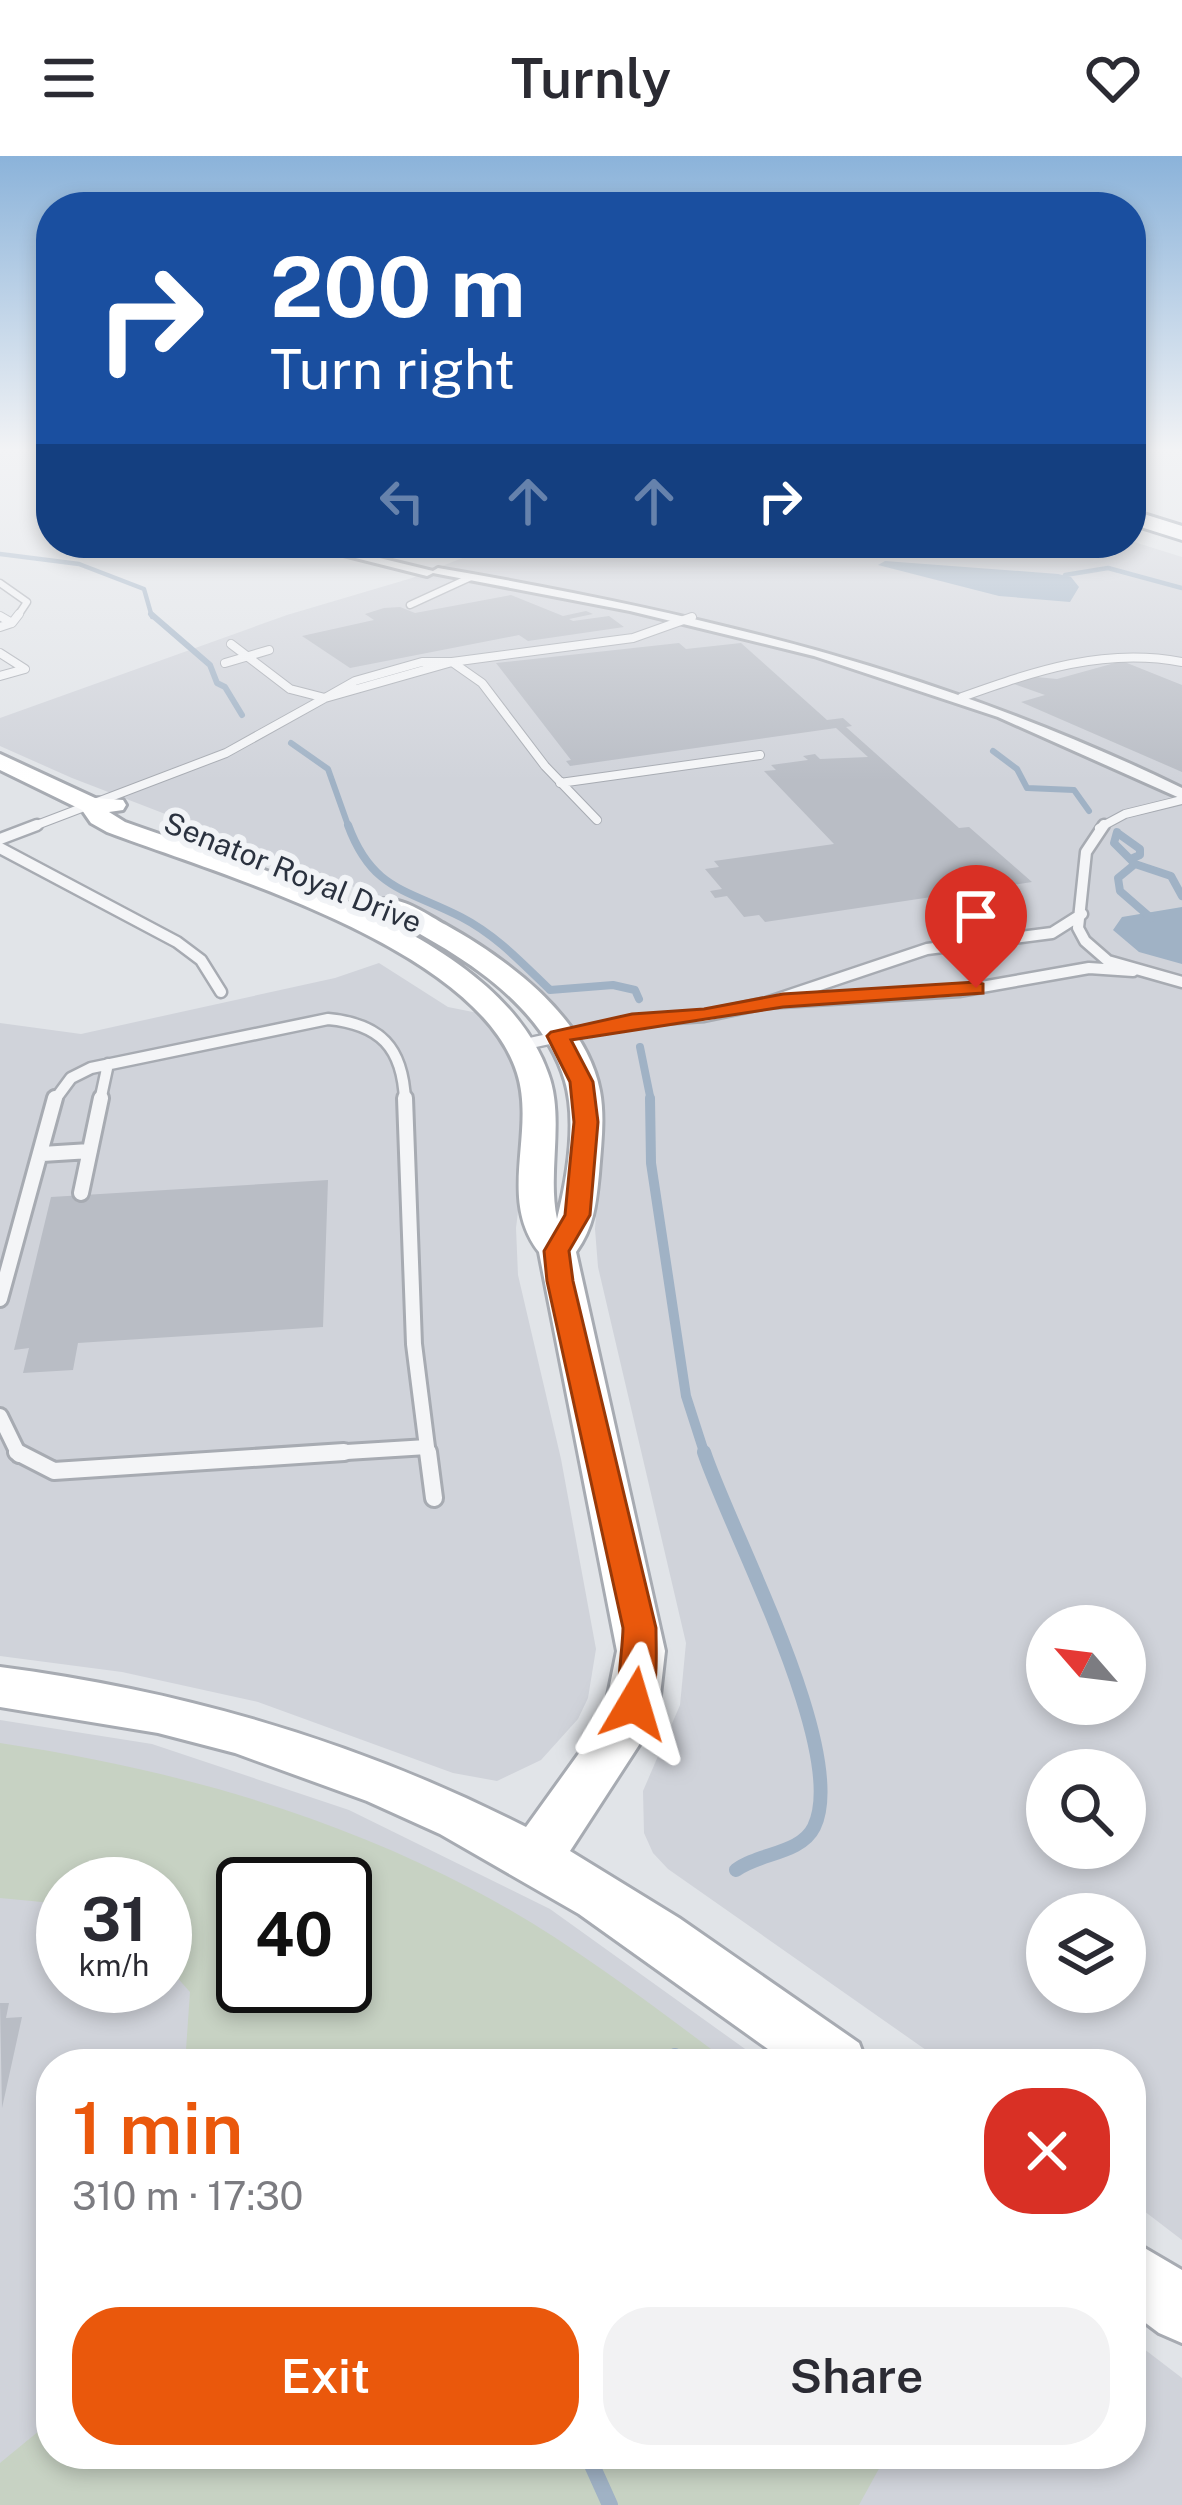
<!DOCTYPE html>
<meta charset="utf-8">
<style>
:root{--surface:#fff;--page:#f2f2f3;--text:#2b2b33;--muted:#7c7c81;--accent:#ea580c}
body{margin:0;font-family:"Public Sans",sans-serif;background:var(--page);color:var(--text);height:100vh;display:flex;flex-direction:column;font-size:45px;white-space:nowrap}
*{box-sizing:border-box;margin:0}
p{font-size:39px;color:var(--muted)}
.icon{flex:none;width:66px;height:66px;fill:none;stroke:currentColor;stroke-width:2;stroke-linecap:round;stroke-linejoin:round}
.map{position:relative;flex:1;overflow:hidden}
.panel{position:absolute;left:36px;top:1893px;width:1110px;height:420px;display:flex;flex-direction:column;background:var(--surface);border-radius:48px;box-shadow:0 6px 18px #0003}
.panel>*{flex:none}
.top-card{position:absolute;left:36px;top:36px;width:1110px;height:366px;border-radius:48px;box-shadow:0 6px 18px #0003;background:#1a4fa0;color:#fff;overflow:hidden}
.needle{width:78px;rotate:298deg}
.controls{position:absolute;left:1026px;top:1449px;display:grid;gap:24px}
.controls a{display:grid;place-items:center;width:120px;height:120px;border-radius:50%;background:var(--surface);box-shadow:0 6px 18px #0003;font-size:60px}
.speed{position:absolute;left:36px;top:1701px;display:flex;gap:24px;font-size:60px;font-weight:700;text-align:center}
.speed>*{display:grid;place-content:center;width:156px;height:156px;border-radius:50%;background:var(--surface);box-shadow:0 6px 18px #0003;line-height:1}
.speed small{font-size:30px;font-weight:400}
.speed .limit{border:6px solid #111;border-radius:18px;background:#fff;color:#111}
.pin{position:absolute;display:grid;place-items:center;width:102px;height:102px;color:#fff;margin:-123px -51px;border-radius:50% 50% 50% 0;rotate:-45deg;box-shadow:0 0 12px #0007}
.pin .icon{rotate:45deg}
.me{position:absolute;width:132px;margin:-66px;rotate:7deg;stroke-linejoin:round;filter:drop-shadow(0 0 9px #0008)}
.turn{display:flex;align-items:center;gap:42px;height:252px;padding:0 36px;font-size:54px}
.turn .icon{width:156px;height:156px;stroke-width:2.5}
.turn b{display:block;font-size:84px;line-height:102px}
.lanes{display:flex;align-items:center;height:114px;padding:0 36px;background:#0003;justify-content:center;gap:60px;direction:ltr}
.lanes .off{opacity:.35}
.round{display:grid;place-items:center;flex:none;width:126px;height:126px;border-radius:48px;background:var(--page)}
.summary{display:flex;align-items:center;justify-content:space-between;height:204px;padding:0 36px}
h1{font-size:72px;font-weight:600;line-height:90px;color:var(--accent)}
.action{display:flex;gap:24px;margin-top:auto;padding:24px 36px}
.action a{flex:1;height:138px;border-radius:48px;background:var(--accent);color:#fff;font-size:48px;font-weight:600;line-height:138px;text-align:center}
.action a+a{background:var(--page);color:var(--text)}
header{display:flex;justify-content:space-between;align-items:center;height:156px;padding:0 36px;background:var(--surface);font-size:54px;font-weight:600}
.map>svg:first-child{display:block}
</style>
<header><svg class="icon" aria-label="menu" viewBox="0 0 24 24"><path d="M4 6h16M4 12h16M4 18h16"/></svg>Turnly<svg class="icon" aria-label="heart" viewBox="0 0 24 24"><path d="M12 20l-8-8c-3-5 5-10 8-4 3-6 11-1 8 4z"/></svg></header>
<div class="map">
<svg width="1182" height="2349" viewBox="0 0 1182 2349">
<rect width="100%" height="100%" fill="#e1e4e8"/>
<path fill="#d0d3da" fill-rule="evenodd" d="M1131,385L1182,401V2084L1131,2045V1908H946L668,1713L653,1697L644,1677L643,1635L680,1549L686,1487L598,1111L595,1073L604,958L594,913L574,878L398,748L72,622L0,590V562L287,459L412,422L500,387ZM1047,1470H1125V1548H1047ZM1047,1614H1125V1692H1047ZM1047,1758H1125V1836H1047Z
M379,807L448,851L478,857L515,905L529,965L516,1072L518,1119L561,1303L596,1493L588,1542L578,1563L541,1604L497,1625L453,1617L258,1546L122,1516L0,1500V867L81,878L335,822Z
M0,1564L152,1588L349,1654L550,1753L766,1908H51V2298H1131V2183L1182,2222V2349H0ZM63,1728H165V1830H63ZM243,1728H345V1830H243Z"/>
<path fill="#c7d2c3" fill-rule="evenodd" d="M0,1587C165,1612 324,1655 472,1733C563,1780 649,1847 731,1908H185L190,1836L165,1808V1728H63V1748L0,1742ZM243,1728H345V1830H243Z
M51,2265V2298H887L859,2349H0V2307Z"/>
<path fill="#a0b2c5" d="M885,405L1058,418L1071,421L1079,431L1070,446L999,440L878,409Z
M1182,751V808L1139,796L1113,774L1122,761Z"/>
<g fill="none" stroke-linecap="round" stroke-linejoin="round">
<path stroke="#a0b2c5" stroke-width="4.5" d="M0,398L79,408L144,433L152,461
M1065,419L1108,412L1182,432"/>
<path stroke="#a0b2c5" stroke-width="6" d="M151,458L210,509L217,527L225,531L242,559
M291,587L328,613L349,672
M993,595L1017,613L1027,632L1074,634L1089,655"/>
<path stroke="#a0b2c5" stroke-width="8" d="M348,669C372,734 406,733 461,761C496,779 522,807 550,834L613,829L635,834L639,843
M1117,676L1114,687L1135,708L1118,722L1120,735L1151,762
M1119,678L1140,693V699L1133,702
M1135,708L1171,720L1182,740
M640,891L651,945"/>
<path stroke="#a0b2c5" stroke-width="10" d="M650,942L651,1007L686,1240L705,1299"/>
<path stroke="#a0b2c5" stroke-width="14" d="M704,1296C730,1375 850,1597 814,1671C801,1698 758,1697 736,1714"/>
<path stroke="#a0b2c5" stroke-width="16" d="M673,1908L675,1900
M587,2298L610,2349"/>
</g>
<path fill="#b9bdc5" d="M511,439L563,460L586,455L593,458L569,463L573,465L609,460L624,471L528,485L519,479L350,512L302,480L374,464L365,458L384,452L400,451L415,457Z
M679,487L686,493L741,487L827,564L843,562L852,570L846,571L959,672L969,671L1032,726L765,766L759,759L744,761L727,740L715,742L710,735L722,733L705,713L719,711L714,705L834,688L764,615L776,614L771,609L808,604L803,600L815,598L820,603L868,601L836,572L570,610L566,605L571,604L496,507Z
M1122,505L1182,529V616L1021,546L1045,539L1014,528L1036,521L1057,523Z
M328,1024L323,1171L78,1187L73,1214L23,1217L29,1192L14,1194L51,1041Z
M0,1847H9L6,1862L22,1861L2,1952Z"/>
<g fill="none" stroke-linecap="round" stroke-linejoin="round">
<g stroke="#a7abb2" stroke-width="9">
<path id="lane-far4" d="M0,427L27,446L17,461
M410,449L471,421"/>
</g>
<g stroke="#a7abb2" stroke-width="10">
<path id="lane-far3" d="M0,460L12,467L0,471
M12,467L19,458
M0,497L25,513L0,520
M422,506H452L325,542L355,525Z
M225,507L269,494
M962,541C1035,515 1104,491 1182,506
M560,627L760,599
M597,664L545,610L482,527L452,506L633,482L692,461
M29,672L226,597L325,542L290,533L231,488
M1099,672L1125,658L1182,644"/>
</g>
<g stroke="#a7abb2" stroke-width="15">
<path id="lane-far2" d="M1104,669L1086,696L1078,772L1085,785L1108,805L1182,826
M0,683L37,669
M0,692L177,786L201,804L221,836
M1082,758L1052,777L927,793L766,847L959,835L1089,812L1133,815
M521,889L632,865L704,860L766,847
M54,945L71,922L91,912L328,863C380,868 403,891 405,945
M100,945L108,908"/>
</g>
<g stroke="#a7abb2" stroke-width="20">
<path id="lane-far1" d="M405,942L414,1188L428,1299
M42,998L90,995
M81,1037L101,942
M0,1143L55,942
M0,1260L19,1299
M298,1299L427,1291"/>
</g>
<g stroke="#a7abb2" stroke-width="22">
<path id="lane" d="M17,1296L54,1315L344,1296
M428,1296L434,1342"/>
</g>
<g stroke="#a7abb2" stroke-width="6">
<path id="street" d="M296,387H318L433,415L438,412C700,457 942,515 1182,632V643L998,561L814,500L630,455L433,417L427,420Z"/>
</g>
<g stroke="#a7abb2" stroke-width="6">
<path id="secondary" d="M0,598L95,642L123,644L126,649L123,654L109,656L125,666C254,713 497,773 548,917C565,962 547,1016 557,1063C567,1023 577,966 565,925C541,843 450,792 378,756L374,750L378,744C401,739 426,758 446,769C507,803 586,861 600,935C605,962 601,990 599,1018C596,1048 594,1071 576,1096L665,1495L659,1548L648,1575L570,1695L679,1762L859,1887L867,1908H789L579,1758L440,1678L367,1645L235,1597L158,1577L0,1551V1511C185,1535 359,1586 526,1671L603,1564L617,1495L539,1096C497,1042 536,977 517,917C477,791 221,719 107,676L91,667L82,654L0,614Z
M1131,2084L1182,2114V2187L1159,2177L1131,2156Z"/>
</g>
<g stroke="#8a929e" stroke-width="6">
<path id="highway" d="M1131,354L1182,370V384L1131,368Z"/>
</g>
<use href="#lane-far4" stroke="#f4f5f7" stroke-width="6"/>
<use href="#lane-far3" stroke="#f4f5f7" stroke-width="8"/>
<use href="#lane-far2" stroke="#f4f5f7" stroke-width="10"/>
<use href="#lane-far1" stroke="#f4f5f7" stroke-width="14"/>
<use href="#lane" stroke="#f4f5f7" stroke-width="16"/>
<use href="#street" fill="#f4f5f7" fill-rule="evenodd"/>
<use href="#secondary" fill="#fff" fill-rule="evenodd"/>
<use href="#highway" fill="#fff" fill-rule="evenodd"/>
</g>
<linearGradient id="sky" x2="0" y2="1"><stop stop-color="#8bb3da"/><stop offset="0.47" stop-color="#f2f3f5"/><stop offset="1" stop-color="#f2f3f5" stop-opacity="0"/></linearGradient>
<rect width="1182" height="625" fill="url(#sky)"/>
<path fill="#ea580c" stroke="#983908" stroke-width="3" d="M976,826L983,828V837L783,851L571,884L593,926L598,966L590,1059L569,1095L573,1125L656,1472C656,1502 659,1531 646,1558L634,1562L621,1558C614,1543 623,1493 623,1472L547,1125L544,1095L565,1059L574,966L570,926L547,880L551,876L632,858L704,853L783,838Z"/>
<g text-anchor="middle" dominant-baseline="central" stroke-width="12" stroke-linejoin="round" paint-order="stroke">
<g font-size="30" fill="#2b323f" stroke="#f1f3f6">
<text transform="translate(293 716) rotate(22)">Senator Royal Drive</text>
</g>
</g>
</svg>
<div class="controls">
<a><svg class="needle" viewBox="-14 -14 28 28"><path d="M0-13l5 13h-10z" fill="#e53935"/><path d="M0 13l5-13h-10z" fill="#7c7c81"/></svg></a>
<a><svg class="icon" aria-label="search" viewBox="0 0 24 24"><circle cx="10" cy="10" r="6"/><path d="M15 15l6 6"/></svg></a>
<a><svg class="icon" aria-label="layers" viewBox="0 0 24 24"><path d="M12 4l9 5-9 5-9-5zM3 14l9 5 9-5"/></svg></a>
</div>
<div class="speed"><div>31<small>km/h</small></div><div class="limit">40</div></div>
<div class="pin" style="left:976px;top:832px;background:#d93025"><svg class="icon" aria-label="arrive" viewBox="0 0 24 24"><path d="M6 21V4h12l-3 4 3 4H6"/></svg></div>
<svg class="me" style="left:634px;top:1548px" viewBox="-20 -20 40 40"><path d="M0-17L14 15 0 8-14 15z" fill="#ea580c" stroke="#fff" stroke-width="4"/></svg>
<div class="top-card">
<div class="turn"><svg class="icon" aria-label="right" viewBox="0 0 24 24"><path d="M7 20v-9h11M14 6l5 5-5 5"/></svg><div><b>200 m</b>Turn right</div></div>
<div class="lanes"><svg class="icon off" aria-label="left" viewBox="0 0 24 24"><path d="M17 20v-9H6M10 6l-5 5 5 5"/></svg><svg class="icon off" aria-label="ahead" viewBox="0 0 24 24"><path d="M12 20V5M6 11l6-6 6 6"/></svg><svg class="icon off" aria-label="ahead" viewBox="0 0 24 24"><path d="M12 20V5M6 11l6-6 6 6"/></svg><svg class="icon" aria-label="right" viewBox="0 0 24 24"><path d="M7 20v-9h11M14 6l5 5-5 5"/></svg></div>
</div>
<section class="panel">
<div class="summary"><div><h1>1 min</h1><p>310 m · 17:30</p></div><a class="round" style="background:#d93025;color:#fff"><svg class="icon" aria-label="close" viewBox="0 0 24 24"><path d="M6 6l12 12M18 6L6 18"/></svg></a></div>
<div class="action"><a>Exit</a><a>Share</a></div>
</section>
</div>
